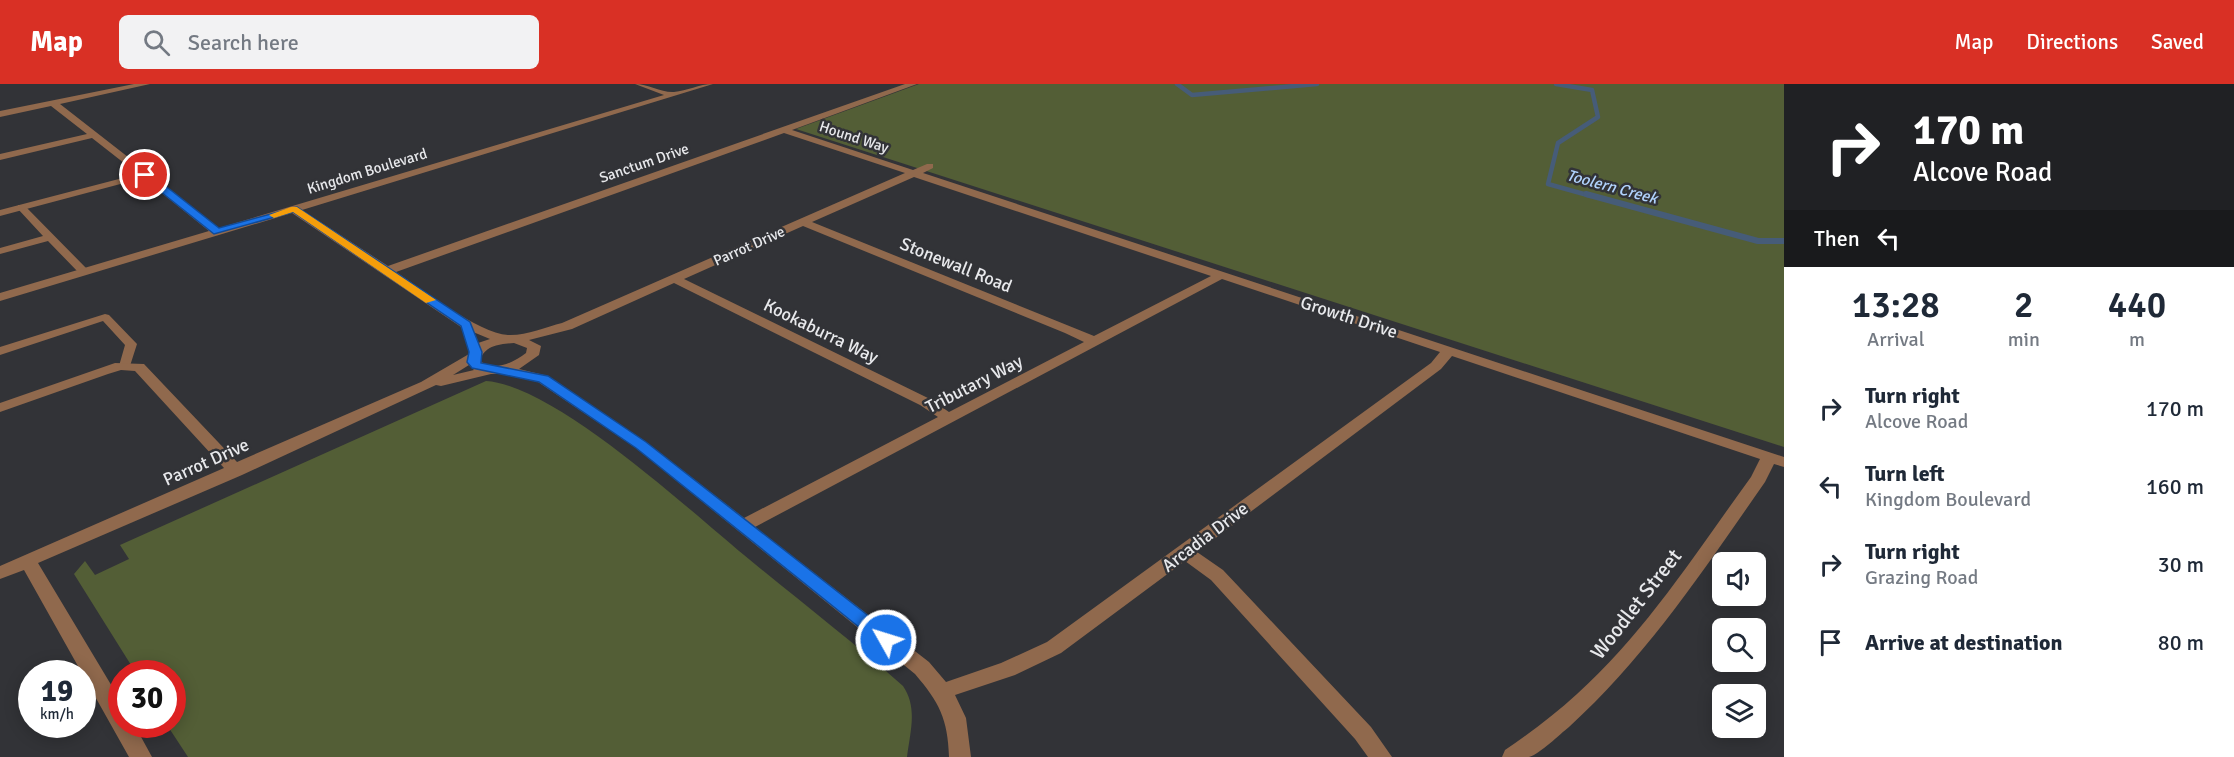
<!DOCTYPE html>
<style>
:root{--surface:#fff;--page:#f2f2f3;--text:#1f2937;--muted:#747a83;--accent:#d93025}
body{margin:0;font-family:Signika,sans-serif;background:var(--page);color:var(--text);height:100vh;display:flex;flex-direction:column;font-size:22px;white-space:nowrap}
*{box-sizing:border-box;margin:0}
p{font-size:20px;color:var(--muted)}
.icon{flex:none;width:33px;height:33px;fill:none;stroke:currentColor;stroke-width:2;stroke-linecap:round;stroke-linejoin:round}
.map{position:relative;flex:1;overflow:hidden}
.drawer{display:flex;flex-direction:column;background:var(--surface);width:450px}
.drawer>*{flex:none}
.top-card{background:#202124;color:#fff;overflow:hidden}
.fabs{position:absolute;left:1712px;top:468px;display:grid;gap:12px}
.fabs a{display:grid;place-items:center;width:54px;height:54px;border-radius:9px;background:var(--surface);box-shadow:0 3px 15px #0003;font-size:30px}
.speed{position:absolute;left:18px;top:576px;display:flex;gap:12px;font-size:30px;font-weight:700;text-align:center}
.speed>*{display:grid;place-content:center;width:78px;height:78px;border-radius:50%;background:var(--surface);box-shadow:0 3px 15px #0003;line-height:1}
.speed small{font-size:15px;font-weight:400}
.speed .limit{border:9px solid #d22;background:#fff;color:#111}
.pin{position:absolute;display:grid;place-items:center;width:51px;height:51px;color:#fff;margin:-26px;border:3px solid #fff;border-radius:50%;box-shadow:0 2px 6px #0007}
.me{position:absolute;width:66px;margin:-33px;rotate:309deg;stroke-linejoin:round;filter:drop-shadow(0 0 4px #0008)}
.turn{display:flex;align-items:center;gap:21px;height:126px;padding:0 30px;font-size:27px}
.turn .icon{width:78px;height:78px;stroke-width:2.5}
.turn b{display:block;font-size:42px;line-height:51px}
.then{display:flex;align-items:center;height:57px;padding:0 30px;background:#0003;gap:12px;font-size:22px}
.eta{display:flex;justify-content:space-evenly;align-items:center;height:102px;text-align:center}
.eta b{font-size:36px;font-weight:600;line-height:42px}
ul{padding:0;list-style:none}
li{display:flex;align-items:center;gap:18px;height:78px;padding:0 30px}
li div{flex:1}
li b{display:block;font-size:22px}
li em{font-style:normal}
header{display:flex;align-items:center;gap:36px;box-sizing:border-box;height:84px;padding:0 30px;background:var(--accent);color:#fff}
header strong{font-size:28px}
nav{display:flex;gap:33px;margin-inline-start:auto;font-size:21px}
.search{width:420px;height:54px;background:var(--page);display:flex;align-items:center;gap:15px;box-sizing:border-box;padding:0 21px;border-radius:9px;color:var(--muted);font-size:22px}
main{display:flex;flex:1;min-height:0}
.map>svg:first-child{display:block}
</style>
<header>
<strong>Map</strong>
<div class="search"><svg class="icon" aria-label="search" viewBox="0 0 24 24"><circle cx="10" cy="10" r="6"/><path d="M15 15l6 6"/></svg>Search here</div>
<nav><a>Map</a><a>Directions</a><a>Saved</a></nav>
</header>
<main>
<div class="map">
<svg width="1784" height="673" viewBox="0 0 1784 673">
<rect width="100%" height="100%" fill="#323337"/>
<path fill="#535e36" d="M919,0H1784V363L796,45Z
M486,297C554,301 688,425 744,471C797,515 852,557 903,602C918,624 910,648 907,673H188L167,641L172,640V590L136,589L74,490L85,477L95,491L129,475L120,461Z"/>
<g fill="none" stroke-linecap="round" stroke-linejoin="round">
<path stroke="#465c78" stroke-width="4.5" d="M1177,0L1192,11L1317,0
M1556,0L1592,6L1598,33L1558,59L1548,100L1591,112"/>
<path stroke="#465c78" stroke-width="6" d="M1586,110L1758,157H1784"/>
<path fill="#90694d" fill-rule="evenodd" d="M18,121H24L88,186V190H80L48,157L0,170V164L43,152L18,125Z
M105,230L109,231L137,260L129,285L125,286L119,282L125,261L103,237L0,271V263Z"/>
<path fill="#90694d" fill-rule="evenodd" d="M134,0H150L60,20L219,144L664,11L635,0C648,0 662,9 674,8C687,7 699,0 713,0L302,126L388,182L905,0H917L792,46L913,86L927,80H933V84L923,89L1784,373V383L1774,380L1765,398C1705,484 1647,572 1569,643C1560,650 1540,670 1529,673C1522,673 1510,673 1502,673L1505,666C1530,649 1554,631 1577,610C1646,548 1697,467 1751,393L1760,375L1452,272L1441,285L1197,468L1223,486L1371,643L1392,673H1368L1355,655L1211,496L1185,477L1061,569L1015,591L955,611L966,634L971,673H949C948,635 939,618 915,590L636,364L538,298L503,290H491L441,302L436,301L242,391L38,479L122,619V640H134L152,673H129L24,486L0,495V482L224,384L135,287L121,286L108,290L0,328V319L115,279L144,280L237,378L421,298L469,270L478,259L490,255L461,243L292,129L0,217V209L209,147L143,94L0,132V126L138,90L92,54L0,76V70L87,50L51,22L0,33V27ZM784,49L905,89L562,239C546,243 525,252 508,251C478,249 422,205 396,188ZM914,93L1211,192L1094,252L812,138ZM803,142L1065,249L1084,258L949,328L930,315L684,195ZM1222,195L1440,268L1431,279L1047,558L1001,579L946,598L929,578L755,443ZM674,199L920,321L938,333L744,434L646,358L548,292L519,285L539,271L541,262L529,256L572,245ZM514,259L527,264L526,269C513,279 494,288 480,277C484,261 501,260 514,259ZM469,281L474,286L453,291Z"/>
</g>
<path fill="#1a73e8" stroke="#114b97" stroke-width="1.5" d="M142,89H149L219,144L297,123L470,238L482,268L481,279L548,292L646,358L893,551L895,556L893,560H880L636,364L539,298L472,284L467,278L469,268L461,242L293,128L214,150L142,93Z"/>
<path fill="#f59e0b" d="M291,123H297L436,216L426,219L293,128L274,134L269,131Z"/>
<g text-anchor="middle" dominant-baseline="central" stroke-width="5" stroke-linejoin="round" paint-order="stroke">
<g font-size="15" fill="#e8e9ec" stroke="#323337">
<text transform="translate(854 53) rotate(18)">Hound Way</text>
<text transform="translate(644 79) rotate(-19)">Sanctum Drive</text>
<text transform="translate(367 87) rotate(-17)">Kingdom Boulevard</text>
<text transform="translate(749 162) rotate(-24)">Parrot Drive</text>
</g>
<g font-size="16" font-style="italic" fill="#b1d3fd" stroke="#323337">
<text transform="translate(1612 103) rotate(15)">Toolern Creek</text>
</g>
<g font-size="18" fill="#e8e9ec" stroke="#323337">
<text transform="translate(956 181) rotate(22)">Stonewall Road</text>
<text transform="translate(1349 233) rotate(18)">Growth Drive</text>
<text transform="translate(821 247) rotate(26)">Kookaburra Way</text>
<text transform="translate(974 300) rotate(-27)">Tributary Way</text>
<text transform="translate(206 378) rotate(-24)">Parrot Drive</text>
<text transform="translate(1205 453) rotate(-37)">Arcadia Drive</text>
</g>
<g font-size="21" fill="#e8e9ec" stroke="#323337">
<text transform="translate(1636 520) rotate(-52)">Woodlet Street</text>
</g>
</g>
</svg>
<div class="fabs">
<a><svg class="icon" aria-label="sound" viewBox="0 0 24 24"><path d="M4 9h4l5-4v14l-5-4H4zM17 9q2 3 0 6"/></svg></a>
<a><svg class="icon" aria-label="search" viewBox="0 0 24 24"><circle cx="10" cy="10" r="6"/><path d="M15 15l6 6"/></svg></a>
<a><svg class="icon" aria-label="layers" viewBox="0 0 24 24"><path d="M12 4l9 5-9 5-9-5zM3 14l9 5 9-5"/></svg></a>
</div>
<div class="speed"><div>19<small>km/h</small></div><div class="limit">30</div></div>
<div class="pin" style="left:145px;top:91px;background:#d93025"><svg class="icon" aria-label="arrive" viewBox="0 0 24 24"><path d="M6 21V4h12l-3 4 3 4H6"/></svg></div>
<svg class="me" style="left:886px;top:556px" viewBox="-20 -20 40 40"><circle r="17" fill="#1a73e8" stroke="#fff" stroke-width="3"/><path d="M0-11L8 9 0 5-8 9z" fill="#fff"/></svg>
</div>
<section class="drawer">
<div class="top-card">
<div class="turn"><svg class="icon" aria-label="right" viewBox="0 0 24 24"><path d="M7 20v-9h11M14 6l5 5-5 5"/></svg><div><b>170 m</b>Alcove Road</div></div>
<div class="then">Then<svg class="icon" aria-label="left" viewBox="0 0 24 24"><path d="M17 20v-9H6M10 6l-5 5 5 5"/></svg></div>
</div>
<div class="eta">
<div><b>13:28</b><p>Arrival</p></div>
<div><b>2</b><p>min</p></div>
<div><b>440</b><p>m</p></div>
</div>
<ul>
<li><svg class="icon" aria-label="right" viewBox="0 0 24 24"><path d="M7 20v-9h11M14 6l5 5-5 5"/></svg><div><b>Turn right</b><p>Alcove Road</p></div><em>170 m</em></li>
<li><svg class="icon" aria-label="left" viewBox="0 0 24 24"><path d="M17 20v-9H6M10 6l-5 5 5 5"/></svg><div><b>Turn left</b><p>Kingdom Boulevard</p></div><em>160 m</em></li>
<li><svg class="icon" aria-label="right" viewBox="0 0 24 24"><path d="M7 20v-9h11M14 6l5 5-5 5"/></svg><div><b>Turn right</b><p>Grazing Road</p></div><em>30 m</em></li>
<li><svg class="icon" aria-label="arrive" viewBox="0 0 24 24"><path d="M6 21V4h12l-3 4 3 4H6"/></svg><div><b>Arrive at destination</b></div><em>80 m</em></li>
</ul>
</section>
</main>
